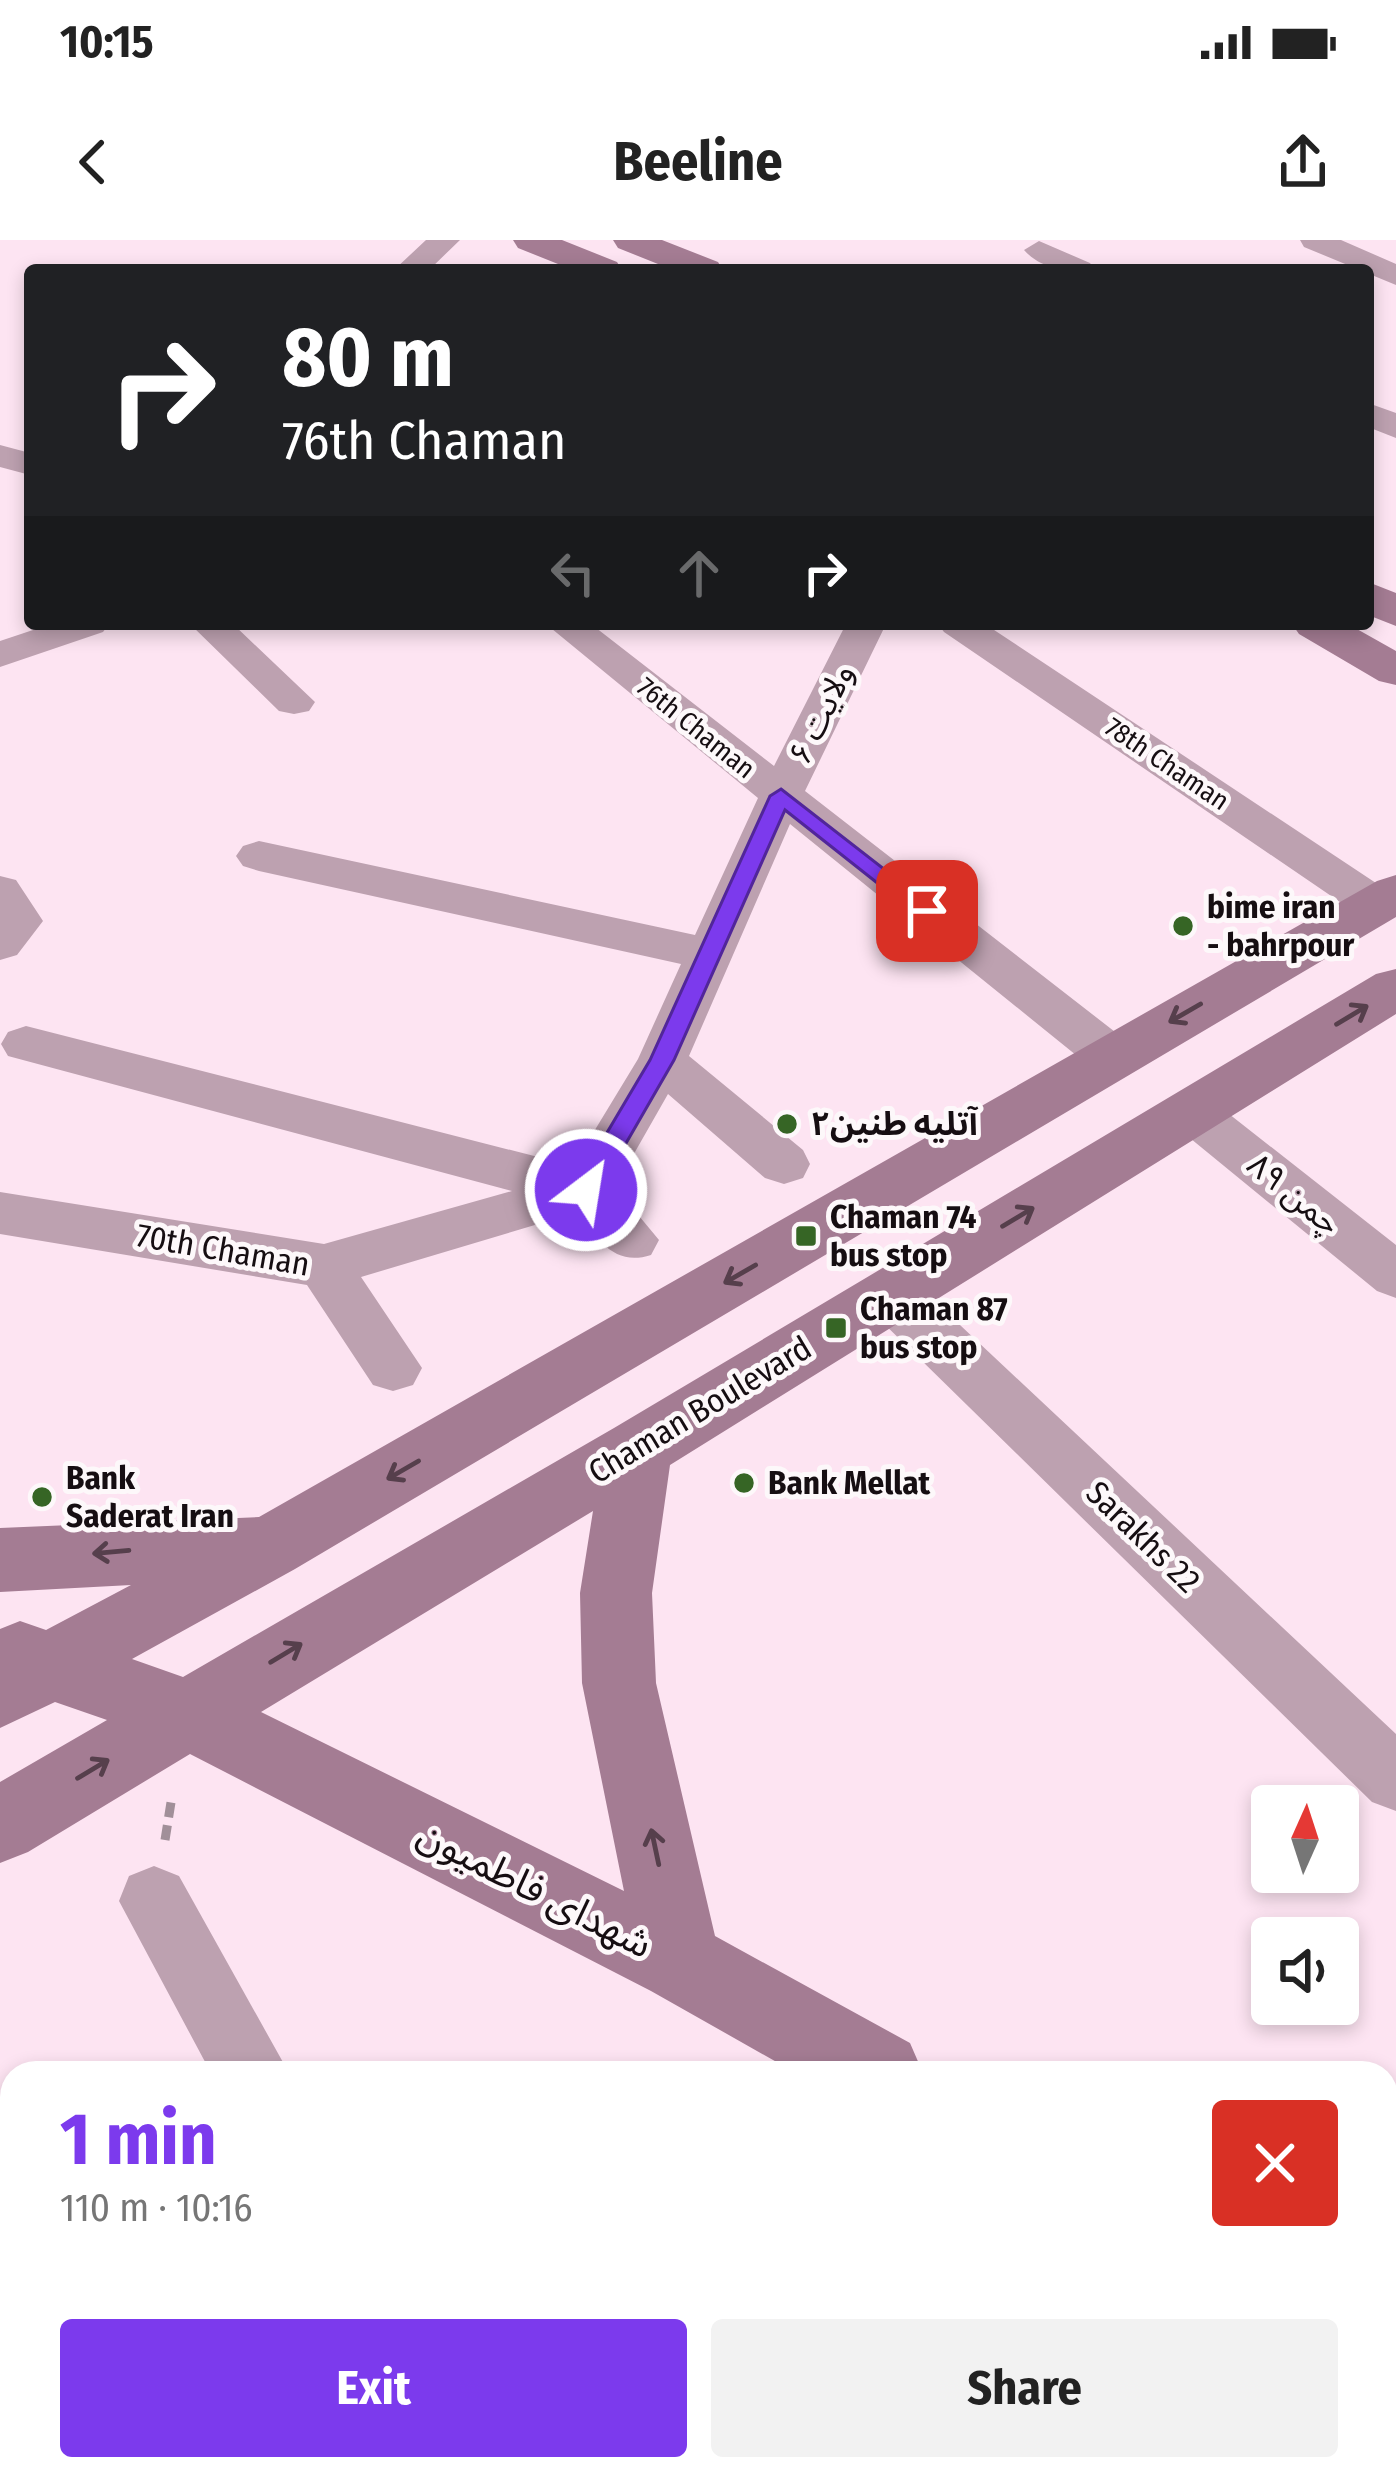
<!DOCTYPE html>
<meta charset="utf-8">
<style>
:root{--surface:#fff;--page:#f2f2f2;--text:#222;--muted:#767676;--accent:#7c3aed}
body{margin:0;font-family:"Fira Sans Condensed","Noto Sans Arabic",sans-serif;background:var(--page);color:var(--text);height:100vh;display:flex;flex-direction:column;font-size:45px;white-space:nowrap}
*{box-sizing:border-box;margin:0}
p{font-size:39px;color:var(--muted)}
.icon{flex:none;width:66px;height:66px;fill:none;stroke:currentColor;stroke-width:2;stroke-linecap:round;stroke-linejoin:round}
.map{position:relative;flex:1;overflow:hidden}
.details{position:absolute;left:0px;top:1821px;width:1398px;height:420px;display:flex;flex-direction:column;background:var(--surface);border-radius:36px 36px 0 0;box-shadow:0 6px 18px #0003}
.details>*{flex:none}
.hud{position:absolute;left:24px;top:24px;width:1350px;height:366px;border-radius:12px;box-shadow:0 6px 18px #0003;background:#202124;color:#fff;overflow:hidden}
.needle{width:78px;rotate:3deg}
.tools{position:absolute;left:1251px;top:1545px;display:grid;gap:24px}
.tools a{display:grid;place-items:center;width:108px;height:108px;border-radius:12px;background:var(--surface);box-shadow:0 6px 18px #0003;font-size:60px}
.pin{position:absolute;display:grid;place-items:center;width:102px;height:102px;color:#fff;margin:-51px;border-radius:24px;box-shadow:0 6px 18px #0006}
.me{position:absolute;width:132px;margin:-66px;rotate:31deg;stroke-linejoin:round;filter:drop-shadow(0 0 9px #0008)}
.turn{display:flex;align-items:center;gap:42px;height:252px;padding:0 60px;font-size:54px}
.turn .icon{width:156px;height:156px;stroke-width:2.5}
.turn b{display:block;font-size:84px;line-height:102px}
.lanes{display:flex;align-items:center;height:114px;padding:0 60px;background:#0003;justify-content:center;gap:60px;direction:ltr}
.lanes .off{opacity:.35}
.round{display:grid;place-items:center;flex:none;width:126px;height:126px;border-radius:12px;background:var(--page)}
.overview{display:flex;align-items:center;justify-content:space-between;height:204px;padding:0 60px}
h1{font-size:72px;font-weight:700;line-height:90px;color:var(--accent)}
.cta{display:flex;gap:24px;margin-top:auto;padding:24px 60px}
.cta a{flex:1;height:138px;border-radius:12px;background:var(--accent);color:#fff;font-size:48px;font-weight:700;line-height:138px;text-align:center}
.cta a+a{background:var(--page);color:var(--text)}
.status{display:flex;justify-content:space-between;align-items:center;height:84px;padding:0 60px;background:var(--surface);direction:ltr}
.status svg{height:33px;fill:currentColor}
header{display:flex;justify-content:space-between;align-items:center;height:156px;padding:0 60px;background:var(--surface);font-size:54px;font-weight:700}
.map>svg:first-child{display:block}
</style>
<div class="status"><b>10:15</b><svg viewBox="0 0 49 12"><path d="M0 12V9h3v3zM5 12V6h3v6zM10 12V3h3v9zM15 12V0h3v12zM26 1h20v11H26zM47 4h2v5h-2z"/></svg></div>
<header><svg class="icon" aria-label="back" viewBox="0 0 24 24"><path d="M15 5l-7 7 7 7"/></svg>Beeline<svg class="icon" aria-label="share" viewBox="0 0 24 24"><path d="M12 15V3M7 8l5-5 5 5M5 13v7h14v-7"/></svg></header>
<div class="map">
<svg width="1396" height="2241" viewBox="0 0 1396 2241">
<rect width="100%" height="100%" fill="#fde4f2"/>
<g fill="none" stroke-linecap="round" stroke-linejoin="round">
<path stroke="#a18f99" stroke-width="9" stroke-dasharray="15 8" stroke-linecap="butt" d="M165,1600L172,1556"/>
<path fill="#bda1b0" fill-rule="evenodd" d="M426,0H460L429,30H394Z
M1300,0H1341L1396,24V45L1304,7Z
M1039,1L1090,23L1095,30C1067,30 1043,31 1024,10Z
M1368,163L1396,173V198L1368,187Z
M0,205L30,213V235L0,227Z
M51,384H109L103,392L0,427V401Z
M190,384H233L315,462L309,471L294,474L279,471Z
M546,384H591L774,526L846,384H886L805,551L1128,802L1135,815L1128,828L1110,833L1092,828L790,584L689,816L803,910L810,924L803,938L784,944L765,938L668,854L615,947L659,1000L651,1015C614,1027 599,999 575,973L361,1037L422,1128L413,1145L393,1151L373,1145L307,1045L0,994V952L324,1004L512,951L8,816L1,804L8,792L26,786L573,926L638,819L681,724L259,631L243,626L236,616L243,606L259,601L695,695L758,558Z
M938,384H985L1391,653L1396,661L1391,675L1375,679L1359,675L944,392Z
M0,636L16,640L43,681L17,715L0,720Z
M1192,853L1210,859L1396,1005V1058L1377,1051L1174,885L1166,872L1174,859Z
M891,1033L911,1039L1396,1494V1571L1372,1562L871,1071L863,1055L871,1039Z
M154,1626L179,1636L289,1833H211L119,1661L129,1636Z
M435,2229H521L526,2241H440Z
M1249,2229H1337L1342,2241H1254Z"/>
<path fill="#a47c93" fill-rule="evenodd" d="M513,0H562L617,22L622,30H573L518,8Z
M613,0H662L718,22L723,30H673L618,8Z
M1368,342L1396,353V386L1368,375Z
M1292,384H1348L1396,411V445L1379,441L1299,394Z
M1396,635V677L295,1329L132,1419L183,1437L614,1188L1376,734L1396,729V774L670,1225L652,1353L656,1443L715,1696L910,1803L923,1833H796L651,1751L190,1514L28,1612L0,1623V1542L107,1480L55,1462L0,1488V1389L20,1381L46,1390L131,1345L0,1352V1288L259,1277L1377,641ZM593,1271L580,1353L582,1443L624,1651L261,1472Z
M1386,2066L1396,2070V2164L1386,2159Z"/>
</g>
<defs><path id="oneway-shaft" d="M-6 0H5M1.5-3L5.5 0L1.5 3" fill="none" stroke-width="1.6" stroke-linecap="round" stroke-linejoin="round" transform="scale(3)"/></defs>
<g stroke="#563f4c">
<use href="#oneway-shaft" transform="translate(1185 773) rotate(150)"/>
<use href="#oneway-shaft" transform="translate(1352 775) rotate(-31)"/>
<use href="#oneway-shaft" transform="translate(1018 977) rotate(-31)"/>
<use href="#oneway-shaft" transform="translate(740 1034) rotate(150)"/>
<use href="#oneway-shaft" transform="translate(403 1230) rotate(150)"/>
<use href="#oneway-shaft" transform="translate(111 1312) rotate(175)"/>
<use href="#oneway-shaft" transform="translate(286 1413) rotate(-31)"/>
<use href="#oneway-shaft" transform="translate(93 1529) rotate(-31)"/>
<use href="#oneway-shaft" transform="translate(655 1607) rotate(-102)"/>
</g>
<path fill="#7c3aed" stroke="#51269a" stroke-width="3" d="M781,549L938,671L935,676H919L785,570L674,820L595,957H577L573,950L650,820L770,556Z"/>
<g fill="#366525" stroke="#fdf8fa" stroke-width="4.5">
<circle cx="1183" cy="686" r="12"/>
<circle cx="787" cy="884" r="12"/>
<rect x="794" y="984" width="24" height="24" rx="6"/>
<rect x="824" y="1076" width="24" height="24" rx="6"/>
<circle cx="744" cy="1243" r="12"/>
<circle cx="42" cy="1257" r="12"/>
</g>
<g text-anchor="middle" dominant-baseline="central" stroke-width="10" stroke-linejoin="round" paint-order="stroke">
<g font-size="27" fill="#160e12" stroke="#fdf8fa">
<text transform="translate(696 488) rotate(39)">76th Chaman</text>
<text transform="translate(1167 524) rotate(34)">78th Chaman</text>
</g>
<g font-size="33" fill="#160e12" stroke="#fdf8fa">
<text transform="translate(821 474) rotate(-64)">ولایت ۶</text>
<text transform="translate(1294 954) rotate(39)">چمن ۸۹</text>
<text transform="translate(223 1010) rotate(10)">70th Chaman</text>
<text transform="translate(700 1170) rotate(-31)">Chaman Boulevard</text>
<text transform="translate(1143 1297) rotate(44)">Sarakhs 22</text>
</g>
<g font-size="33" font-weight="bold" fill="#160e12" stroke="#fdf8fa" text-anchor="start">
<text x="1207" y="667">bime iran<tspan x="1207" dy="38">- bahrpour</tspan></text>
<text x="811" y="884">آتلیه طنین۲</text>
<text x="830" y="977">Chaman 74<tspan x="830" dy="38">bus stop</tspan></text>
<text x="860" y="1069">Chaman 87<tspan x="860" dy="38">bus stop</tspan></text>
<text x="66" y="1238">Bank<tspan x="66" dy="38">Saderat Iran</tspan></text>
<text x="768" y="1243">Bank Mellat</text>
</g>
<g font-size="39" fill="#160e12" stroke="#fdf8fa">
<text transform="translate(535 1649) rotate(27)">شهدای فاطمیون</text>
</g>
</g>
</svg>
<div class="tools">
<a><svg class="needle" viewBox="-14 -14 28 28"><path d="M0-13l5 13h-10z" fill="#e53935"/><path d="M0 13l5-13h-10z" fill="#767676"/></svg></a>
<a><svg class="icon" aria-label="sound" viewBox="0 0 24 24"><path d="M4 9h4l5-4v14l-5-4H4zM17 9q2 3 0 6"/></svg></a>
</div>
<div class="pin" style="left:927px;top:671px;background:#d93025"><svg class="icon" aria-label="arrive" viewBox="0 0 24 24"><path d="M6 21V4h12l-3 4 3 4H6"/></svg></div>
<svg class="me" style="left:586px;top:950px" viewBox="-20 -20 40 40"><circle r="17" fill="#7c3aed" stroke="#fff" stroke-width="3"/><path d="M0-11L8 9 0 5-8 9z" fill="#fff"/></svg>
<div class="hud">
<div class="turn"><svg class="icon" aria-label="right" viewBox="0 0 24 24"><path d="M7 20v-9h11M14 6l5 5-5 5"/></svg><div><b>80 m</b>76th Chaman</div></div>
<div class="lanes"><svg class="icon off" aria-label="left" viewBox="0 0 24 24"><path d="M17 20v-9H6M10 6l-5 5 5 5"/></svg><svg class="icon off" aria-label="ahead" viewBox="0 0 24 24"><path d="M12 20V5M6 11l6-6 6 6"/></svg><svg class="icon" aria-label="right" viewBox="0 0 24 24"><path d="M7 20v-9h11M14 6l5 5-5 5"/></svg></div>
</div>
<section class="details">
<div class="overview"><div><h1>1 min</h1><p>110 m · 10:16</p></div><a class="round" style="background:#d93025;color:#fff"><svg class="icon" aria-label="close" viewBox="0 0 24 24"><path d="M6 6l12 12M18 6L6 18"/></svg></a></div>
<div class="cta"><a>Exit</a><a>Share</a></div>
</section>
</div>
